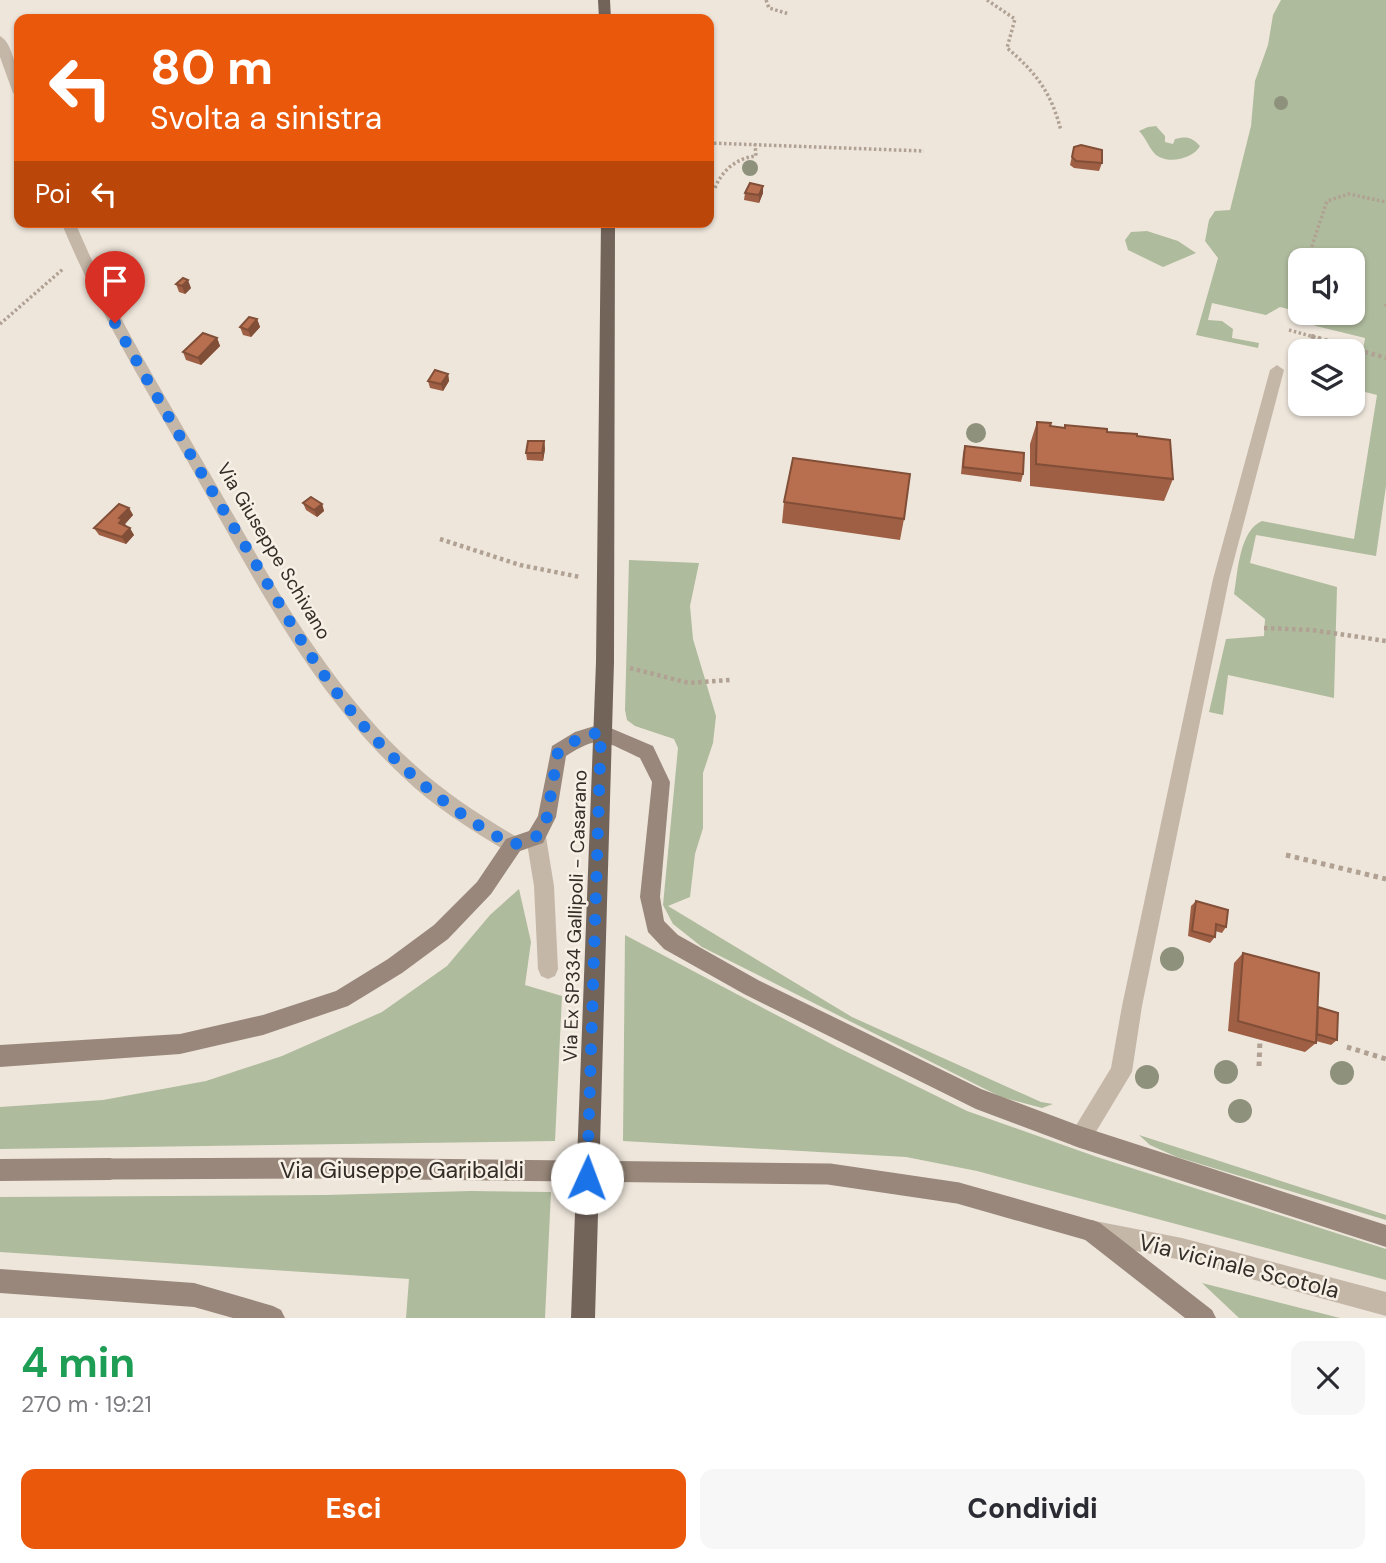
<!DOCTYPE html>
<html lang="it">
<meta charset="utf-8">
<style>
:root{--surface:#fff;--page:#f7f7f7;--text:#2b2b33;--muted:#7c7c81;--accent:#ea580c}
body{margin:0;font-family:"DM Sans",sans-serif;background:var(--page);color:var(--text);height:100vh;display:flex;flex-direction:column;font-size:26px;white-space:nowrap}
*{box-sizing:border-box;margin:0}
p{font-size:23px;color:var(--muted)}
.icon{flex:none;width:38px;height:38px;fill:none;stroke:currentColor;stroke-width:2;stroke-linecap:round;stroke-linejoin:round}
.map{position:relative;height:1318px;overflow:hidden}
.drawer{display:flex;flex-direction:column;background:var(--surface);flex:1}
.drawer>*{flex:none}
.hud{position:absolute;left:14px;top:14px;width:700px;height:214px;border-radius:14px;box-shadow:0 2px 5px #0004;background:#ea580c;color:#fff;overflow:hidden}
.buttons{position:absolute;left:1288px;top:248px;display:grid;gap:14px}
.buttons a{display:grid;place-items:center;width:77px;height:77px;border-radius:14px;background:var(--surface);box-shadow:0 2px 5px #0004;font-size:35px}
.pin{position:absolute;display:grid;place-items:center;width:60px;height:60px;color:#fff;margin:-72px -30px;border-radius:50% 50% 50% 0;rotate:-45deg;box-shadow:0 0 7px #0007}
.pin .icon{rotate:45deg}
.me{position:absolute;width:77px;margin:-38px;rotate:2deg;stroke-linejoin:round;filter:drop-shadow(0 0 5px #0008)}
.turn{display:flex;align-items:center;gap:24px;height:147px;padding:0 21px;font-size:32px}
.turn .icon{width:91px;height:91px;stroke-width:2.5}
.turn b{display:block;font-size:49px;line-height:60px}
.then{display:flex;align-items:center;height:66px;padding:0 21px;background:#0003;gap:14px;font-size:26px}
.round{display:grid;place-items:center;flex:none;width:74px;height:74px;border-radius:14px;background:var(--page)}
.head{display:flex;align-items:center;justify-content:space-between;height:119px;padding:0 21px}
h1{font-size:42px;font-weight:700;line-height:52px;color:#1e9e55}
.action{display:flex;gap:14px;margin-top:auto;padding:14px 21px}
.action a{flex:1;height:80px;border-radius:14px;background:var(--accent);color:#fff;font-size:28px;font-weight:700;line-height:80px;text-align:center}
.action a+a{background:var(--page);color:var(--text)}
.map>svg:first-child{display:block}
</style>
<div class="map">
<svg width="1386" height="1318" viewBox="0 0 1386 1318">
<rect width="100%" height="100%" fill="#eee6db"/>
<path fill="#afbb9d" d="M1281,0H1386V486L1376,556L1256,535L1250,563L1337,587L1334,698L1228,675L1223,715L1209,712L1226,639L1264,636L1265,619L1234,594C1238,572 1239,531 1262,521L1354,539L1377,395L1353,389V380L1358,381L1365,338L1316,326L1309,323L1304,313H1353V261H1300V312L1280,307L1266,315L1212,303L1208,320L1222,321L1233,329L1232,338L1259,343L1258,348L1196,335L1218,258L1205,241L1209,220L1215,211L1230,210L1251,126L1255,81L1268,45L1273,15Z
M1148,127L1156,126L1165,136V142L1173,144L1175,139C1186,136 1192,137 1200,146C1193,159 1167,165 1155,154C1149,148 1146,138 1139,131Z
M1147,231L1178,241L1196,253L1163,267L1128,250L1125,240L1131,232Z
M629,560L699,563L690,606L693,639L716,716L713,743L703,773V828L695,854L690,897L668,906L852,1017L1041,1102L1053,1104L1042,1108L1001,1097L702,947L673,924L663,905L678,748L674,739L635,726L627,720L625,710Z
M519,889L531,942L525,985L562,996L555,1141L0,1149V1107L103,1100L206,1081L282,1056L382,1012L447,966L490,915Z
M625,935L837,1047L967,1111L1097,1157L1386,1249V1280L977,1171L906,1157L623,1141Z
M1139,1135L1386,1215V1220L1177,1157L1150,1145Z
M470,1191L551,1192L545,1318H406L409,1279L0,1252V1197L326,1195Z
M1202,1283L1340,1318H1239Z"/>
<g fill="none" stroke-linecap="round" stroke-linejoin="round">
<path stroke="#b0a193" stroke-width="3.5" stroke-dasharray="2.5 2.5" stroke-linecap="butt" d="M766,0L769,8L789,14
M987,0L1015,19L1007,48C1036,72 1052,94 1061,131
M709,143L924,151
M715,188C722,170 737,158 756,156L755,144
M1307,261L1327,201L1349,194L1386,202
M1386,304V308
M1294,311L1300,286
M0,324L63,269
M1289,330L1318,338"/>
<path stroke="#b0a193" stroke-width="4.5" stroke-dasharray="3.5 3.5" stroke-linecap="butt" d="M1311,336L1386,358
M440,539L520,565L580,577
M1264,628L1312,630L1386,641
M630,668L689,683L730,680"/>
<path stroke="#b0a193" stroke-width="5" stroke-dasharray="4.5 4.5" stroke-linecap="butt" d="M1286,855L1386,879
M1347,1047L1386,1059
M1259,1066L1260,1039"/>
<path fill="#c5b7a8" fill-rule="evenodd" d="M1277,365L1284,370L1229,579L1142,1006L1132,1072L1088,1145L1080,1148L1072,1145L1069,1137L1111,1068L1122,1006L1213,579L1270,370Z
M536,828L543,831L546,837L554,886L558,969L555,976L548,979L541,976L538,969L534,886L526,837L529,831Z"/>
<path fill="#c5b7a8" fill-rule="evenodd" d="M0,36C14,43 19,81 19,97L13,93L0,57Z
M61,222H75C109,304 155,379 199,455C262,563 322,682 416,766C448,795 483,817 520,839L523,845L520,851L513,854L506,851C470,829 434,807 403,777C309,690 250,571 188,462C142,383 96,307 61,222Z
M1095,1221L1182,1238L1386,1292V1316L1182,1260L1095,1243L1087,1240L1084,1232L1087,1224Z"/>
<path fill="#98877a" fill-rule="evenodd" d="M601,724L653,746L670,782L660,897L664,921L678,935L758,980L981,1089L1080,1126L1386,1225V1247L1080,1148L976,1109L744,994L664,949L648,932L640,897L652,782L640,758C604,742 602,733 566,756L556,817L543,843L520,851L491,894L448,939L402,973L348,1006L263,1035L180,1054L0,1067V1045L180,1034L263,1015L336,991L388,959L434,925L477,882L506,839L529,831L538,816L552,746L575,732Z
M110,1158L118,1161L121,1169L118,1177L110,1180L0,1181V1159Z
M1092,1220L1100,1223L1212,1310L1216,1318H1185L1084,1239L1081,1231L1084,1223Z
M0,1269L194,1283L273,1306L281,1310L285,1318H233L194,1307L0,1293Z"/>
<path fill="#73645a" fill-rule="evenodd" d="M598,0H610L611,19H599Z
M601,222H615L614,662L595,1318H571L596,662Z"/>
<path stroke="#98877a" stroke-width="21" d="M110,1169L329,1168L829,1174L958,1193L1092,1231"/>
</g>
<g fill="#8e927c">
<circle cx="1281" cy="103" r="7"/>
<circle cx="750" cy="168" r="8"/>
<circle cx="976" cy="433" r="10"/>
<circle cx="1172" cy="959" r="12"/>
<circle cx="1226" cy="1072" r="12"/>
<circle cx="1342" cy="1073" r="12"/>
<circle cx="1147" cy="1077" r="12"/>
<circle cx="1240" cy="1111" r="12"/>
</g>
<path fill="#9e5f44" d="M1074,147L1102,163L1099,171L1074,168L1070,165Z
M745,193H763L759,203L744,200Z
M176,284L191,288L185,294L179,292Z
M257,319L260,327L251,337L243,335L240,327Z
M217,338L220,346L201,365L186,360L183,352Z
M448,374L449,381L443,391L430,388L428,381Z
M1037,422L1050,426L1064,428L1065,425L1137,436L1173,479L1164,501L1030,486V444Z
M544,441L545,449L543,461L527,460L526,453Z
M965,446L1023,474L1021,482L961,474L963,453Z
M784,502L904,519L900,540L782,523Z
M303,503L322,504L324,511L317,517L306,510Z
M129,508L133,515L125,524L134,535L126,544L99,535L94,528Z
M1196,901L1226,927L1222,933L1215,931V937L1210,943L1188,936L1191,906Z
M1243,953L1318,1007L1337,1040L1331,1045L1316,1041V1043L1305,1052L1228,1031L1234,963Z"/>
<path fill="#814e37" d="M763,186V193L759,203V195Z
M188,280L191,288L185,294L182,286Z
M257,319L260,327L251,337L248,330Z
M217,338L220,346L201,365L198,358Z
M448,374L449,381L443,391L441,384Z
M544,441L545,449L543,461L542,453Z
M322,504L324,511L317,517L314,510Z
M129,508L133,515L125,524L126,527L119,523V518Z
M130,528L134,535L126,544L122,537Z"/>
<path fill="#b86f4f" stroke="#814e37" stroke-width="2" d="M1081,145L1102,150V163L1076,161L1072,157L1074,147Z
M750,183L763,186L759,195L745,193Z
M183,278L188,280L182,286L176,284Z
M249,317L257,319L248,330L240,327Z
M203,333L217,338L198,358L183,352Z
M435,370L448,374L441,384L428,381Z
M1037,422L1051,423L1050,426L1065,428V425L1107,429V432L1137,434V436L1170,440L1173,479L1036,464Z
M528,441H544L542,453H526Z
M965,446L1024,453L1023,474L963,467Z
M793,458L910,474L904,519L784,502Z
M311,497L322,504L314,510L303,503Z
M119,504L129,508L119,518L122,519L119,523L130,528L122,537L94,528Z
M1196,901L1228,910L1226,927L1216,924L1215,937L1192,931Z
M1243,953L1319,973L1316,1043L1238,1021Z
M1318,1007L1338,1013L1337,1040L1317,1034Z"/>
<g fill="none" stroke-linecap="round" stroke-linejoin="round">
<path stroke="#1a73e8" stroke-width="12" stroke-dasharray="0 21.6" d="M115,323C158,399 201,474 247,549C276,597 303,648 337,693C383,755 445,810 513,845L536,837L547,817L558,752L581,737L601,732L587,1178"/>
</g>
<g text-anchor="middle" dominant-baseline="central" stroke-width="5" stroke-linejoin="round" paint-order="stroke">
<g font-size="19" fill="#332c27" stroke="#f7f0e6">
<text transform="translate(274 551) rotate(59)">Via Giuseppe Schivano</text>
<text transform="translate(575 916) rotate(-88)">Via Ex SP334 Gallipoli - Casarano</text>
</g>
<g font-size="23" fill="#332c27" stroke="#f7f0e6">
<text x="402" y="1170">Via Giuseppe Garibaldi</text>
<text transform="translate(1239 1266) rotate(14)">Via vicinale Scotola</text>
</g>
</g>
</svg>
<div class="buttons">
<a><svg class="icon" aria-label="sound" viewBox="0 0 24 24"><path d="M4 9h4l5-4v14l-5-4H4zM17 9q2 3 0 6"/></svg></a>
<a><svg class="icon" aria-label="layers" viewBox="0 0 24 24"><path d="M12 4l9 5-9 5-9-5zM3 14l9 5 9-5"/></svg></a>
</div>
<div class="pin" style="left:115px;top:323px;background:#d93025"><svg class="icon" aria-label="arrive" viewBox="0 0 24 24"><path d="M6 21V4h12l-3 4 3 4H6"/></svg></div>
<svg class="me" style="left:587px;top:1178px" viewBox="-20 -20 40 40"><circle r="19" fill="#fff"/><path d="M0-13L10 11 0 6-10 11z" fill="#1a73e8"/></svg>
<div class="hud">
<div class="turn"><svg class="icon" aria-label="left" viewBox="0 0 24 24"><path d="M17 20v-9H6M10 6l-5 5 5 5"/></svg><div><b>80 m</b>Svolta a sinistra</div></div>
<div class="then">Poi<svg class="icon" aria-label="left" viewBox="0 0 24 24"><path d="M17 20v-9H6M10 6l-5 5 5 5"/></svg></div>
</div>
</div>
<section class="drawer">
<div class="head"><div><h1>4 min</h1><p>270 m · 19:21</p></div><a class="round"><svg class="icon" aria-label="close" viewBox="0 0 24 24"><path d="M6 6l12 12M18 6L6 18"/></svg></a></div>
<div class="action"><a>Esci</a><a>Condividi</a></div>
</section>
